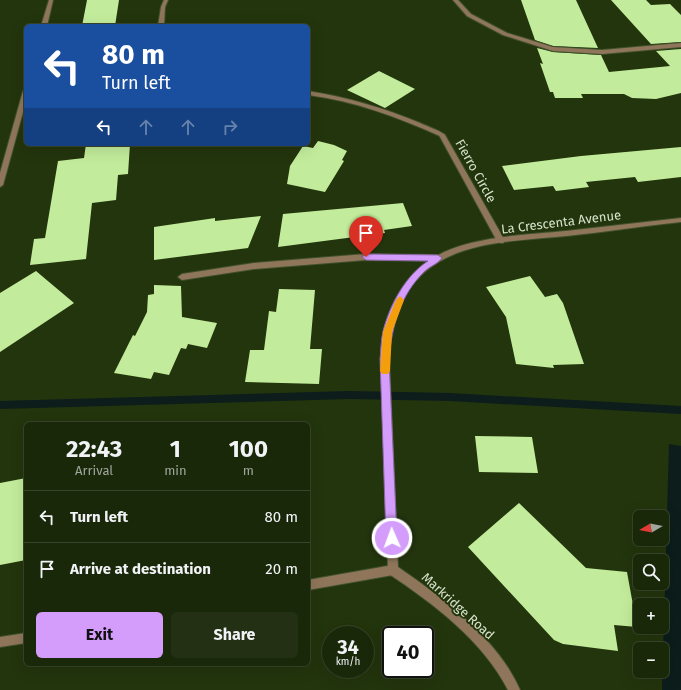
<!DOCTYPE html>
<meta charset="utf-8">
<style>
:root{--surface:#1a280a;--page:#233013;--text:#f1f3f6;--muted:#9fa69c;--line:#38442b;--accent:#d49cfb}
body{margin:0;font-family:"Fira Sans",sans-serif;background:var(--page);color:var(--text);height:100vh;display:flex;flex-direction:column;font-size:15px;white-space:nowrap}
*{box-sizing:border-box;margin:0}
p{font-size:13px;color:var(--muted)}
.icon{flex:none;width:22px;height:22px;fill:none;stroke:currentColor;stroke-width:2;stroke-linecap:round;stroke-linejoin:round}
.map{position:relative;flex:1;overflow:hidden}
.details{position:absolute;left:24px;top:422px;width:286px;height:244px;display:flex;flex-direction:column;background:var(--surface);border-radius:6px;box-shadow:0 4px 16px #0002,0 0 0 1px var(--line)}
.details>*{flex:none}
.hud{position:absolute;left:24px;top:24px;width:286px;height:122px;border-radius:6px;box-shadow:0 4px 16px #0002,0 0 0 1px var(--line);background:#1a4fa0;color:#fff;overflow:hidden}
.needle{width:26px;rotate:260deg}
.buttons{position:absolute;left:633px;top:510px;display:grid;gap:8px}
.buttons a{display:grid;place-items:center;width:36px;height:36px;border-radius:6px;background:var(--surface);box-shadow:0 4px 16px #0002,0 0 0 1px var(--line);font-size:20px}
.speed{position:absolute;left:322px;top:626px;display:flex;gap:8px;font-size:20px;font-weight:700;text-align:center}
.speed>*{display:grid;place-content:center;width:52px;height:52px;border-radius:50%;background:var(--surface);box-shadow:0 4px 16px #0002,0 0 0 1px var(--line);line-height:1}
.speed small{font-size:10px;font-weight:400}
.speed .limit{border:2px solid #111;border-radius:6px;background:#fff;color:#111}
.pin{position:absolute;display:grid;place-items:center;width:34px;height:34px;color:#fff;margin:-41px -17px;border-radius:50% 50% 50% 0;rotate:-45deg;box-shadow:0 0 4px #0007}
.pin .icon{rotate:45deg}
.me{position:absolute;width:44px;margin:-22px;rotate:358deg;stroke-linejoin:round;filter:drop-shadow(0 0 3px #0008)}
.turn{display:flex;align-items:center;gap:14px;height:84px;padding:0 12px;font-size:18px}
.turn .icon{width:52px;height:52px;stroke-width:2.5}
.turn b{display:block;font-size:28px;line-height:34px}
.lanes{display:flex;align-items:center;height:38px;padding:0 12px;background:#0003;justify-content:center;gap:20px;direction:ltr}
.lanes .off{opacity:.35}
.eta{display:flex;justify-content:space-evenly;align-items:center;height:68px;text-align:center}
.eta b{font-size:24px;font-weight:700;line-height:28px}
.cta{display:flex;gap:8px;margin-top:auto;padding:8px 12px}
.cta a{flex:1;height:46px;border-radius:6px;background:var(--accent);color:#111;font-size:16px;font-weight:700;line-height:46px;text-align:center}
.cta a+a{background:var(--page);color:var(--text)}
ul{padding:0;list-style:none}
li{display:flex;align-items:center;gap:12px;height:52px;padding:0 12px;border-top:1px solid var(--line)}
li div{flex:1}
li b{display:block;font-size:15px}
li em{font-style:normal}
.map>svg:first-child{display:block}
</style>
<div class="map">
<svg width="681" height="690" viewBox="0 0 681 690">
<rect width="100%" height="100%" fill="#23350d"/>
<path fill="#0c1d1c" d="M669,444L681,446V690H662Z"/>
<g fill="none" stroke-linecap="round" stroke-linejoin="round">
<path fill="#0c1d1c" fill-rule="evenodd" d="M349,391L450,393L681,406V414L450,401L349,399L0,409V401Z"/>
</g>
<path fill="#c2ec9b" d="M87,0H119L115,26H82Z
M521,0H576L598,48L553,46L535,40Z
M611,0H646L651,5L670,4L681,15V42L651,44Z
M537,48L553,52L601,55L609,72L670,66L656,51L681,49V93L656,99L632,98L624,94H581L583,98H555L553,92H550L540,63L543,64Z
M379,71L415,89L385,108L347,90Z
M318,141L334,145L347,151L342,160L344,161L325,192L287,184L290,166L303,146L313,148Z
M86,144H130L128,174L118,175L116,200L92,203L86,259L30,265L34,239L45,238L58,161L84,158Z
M681,147V177L638,182L635,177L586,182L589,187L556,191L553,186L514,190L502,166L581,156Z
M403,203L412,226L384,230L385,233L278,247L283,214Z
M261,216L248,248L154,260V227L215,218V221Z
M36,271L74,303L0,352V293Z
M530,276L545,297L557,294L563,303L584,364L553,365L554,368L516,364L506,317L486,287Z
M154,285L181,286L182,317L217,323L207,348L188,344L186,349L181,348L169,375L154,372L151,379L114,373L133,335L135,336L147,312L148,295L154,294Z
M279,289L315,290L310,349H322L319,384L245,382L250,350H264L269,311L276,312Z
M475,436L532,437L538,473L479,472Z
M26,478V560L0,565V483Z
M519,503L586,568L627,572L637,627L614,625L618,651L563,644L554,640L468,547Z"/>
<g fill="none" stroke-linecap="round" stroke-linejoin="round">
<g stroke="#40512c" stroke-width="2">
<path id="service" d="M164,0H168L165,7L164,26H158L161,7Z
M308,91C347,97 384,108 420,123C428,127 439,130 445,135L444,136H440C397,117 355,101 308,95Z
M366,254L438,255L442,258L438,261L366,260L254,269L182,280L178,277L182,274L254,263Z"/>
</g>
<g stroke="#40512c" stroke-width="2">
<path id="minor" d="M49,0H53L47,26H41Z
M453,0H458L471,14L507,33L553,47L602,50L681,43V47L602,54L553,51L503,35L467,16Z
M26,89V101L3,185L0,187V173L23,91Z
M442,133L445,135L505,241L503,243H501L497,241L439,135Z
M393,565L397,566L398,570L397,574L393,575L308,590V580Z
M26,633V643L0,647V637Z"/>
</g>
<g stroke="#40512c" stroke-width="2">
<path id="tertiary" d="M681,218V222C643,226 605,232 566,236C509,242 438,240 405,295C394,315 389,336 389,359L398,567C443,598 498,639 520,690H508C483,641 434,604 389,574L388,570L381,359C381,335 387,313 399,293C408,278 419,266 433,258C468,236 526,235 566,231C604,227 643,222 681,218Z"/>
</g>
<use href="#service" fill="#8f765a" fill-rule="evenodd"/>
<use href="#minor" fill="#8f765a" fill-rule="evenodd"/>
<use href="#tertiary" fill="#8f765a" fill-rule="evenodd"/>
</g>
<path fill="#d49cfb" stroke="#8a65a3" d="M366,254L438,255L442,258C438,264 430,266 425,271C400,295 392,326 389,359L397,538L396,542L392,543L388,542L386,538L380,359C381,350 381,340 383,331C390,305 405,276 428,261L366,260L362,257Z"/>
<path fill="#f59e0b" d="M400,296L404,300L392,332L390,371L388,374H382L380,371L383,332L396,300Z"/>
<g text-anchor="middle" dominant-baseline="central" stroke-width="4" stroke-linejoin="round" paint-order="stroke">
<g font-size="13" fill="#d6e2cc" stroke="#23350d">
<text transform="translate(476 171) rotate(61)">Fierro Circle</text>
<text transform="translate(561 222) rotate(-7)">La Crescenta Avenue</text>
<text transform="translate(458 606) rotate(42)">Markridge Road</text>
</g>
</g>
</svg>
<div class="buttons">
<a><svg class="needle" viewBox="-14 -14 28 28"><path d="M0-13l5 13h-10z" fill="#e53935"/><path d="M0 13l5-13h-10z" fill="#9fa69c"/></svg></a>
<a><svg class="icon" aria-label="search" viewBox="0 0 24 24"><circle cx="10" cy="10" r="6"/><path d="M15 15l6 6"/></svg></a>
<a>+</a>
<a>−</a>
</div>
<div class="speed"><div>34<small>km/h</small></div><div class="limit">40</div></div>
<div class="pin" style="left:366px;top:257px;background:#d93025"><svg class="icon" aria-label="arrive" viewBox="0 0 24 24"><path d="M6 21V4h12l-3 4 3 4H6"/></svg></div>
<svg class="me" style="left:392px;top:538px" viewBox="-20 -20 40 40"><circle r="17" fill="#d49cfb" stroke="#fff" stroke-width="3"/><path d="M0-11L8 9 0 5-8 9z" fill="#fff"/></svg>
<div class="hud">
<div class="turn"><svg class="icon" aria-label="left" viewBox="0 0 24 24"><path d="M17 20v-9H6M10 6l-5 5 5 5"/></svg><div><b>80 m</b>Turn left</div></div>
<div class="lanes"><svg class="icon" aria-label="left" viewBox="0 0 24 24"><path d="M17 20v-9H6M10 6l-5 5 5 5"/></svg><svg class="icon off" aria-label="ahead" viewBox="0 0 24 24"><path d="M12 20V5M6 11l6-6 6 6"/></svg><svg class="icon off" aria-label="ahead" viewBox="0 0 24 24"><path d="M12 20V5M6 11l6-6 6 6"/></svg><svg class="icon off" aria-label="right" viewBox="0 0 24 24"><path d="M7 20v-9h11M14 6l5 5-5 5"/></svg></div>
</div>
<section class="details">
<div class="eta">
<div><b>22:43</b><p>Arrival</p></div>
<div><b>1</b><p>min</p></div>
<div><b>100</b><p>m</p></div>
</div>
<ul>
<li><svg class="icon" aria-label="left" viewBox="0 0 24 24"><path d="M17 20v-9H6M10 6l-5 5 5 5"/></svg><div><b>Turn left</b></div><em>80 m</em></li>
<li><svg class="icon" aria-label="arrive" viewBox="0 0 24 24"><path d="M6 21V4h12l-3 4 3 4H6"/></svg><div><b>Arrive at destination</b></div><em>20 m</em></li>
</ul>
<div class="cta"><a>Exit</a><a>Share</a></div>
</section>
</div>
